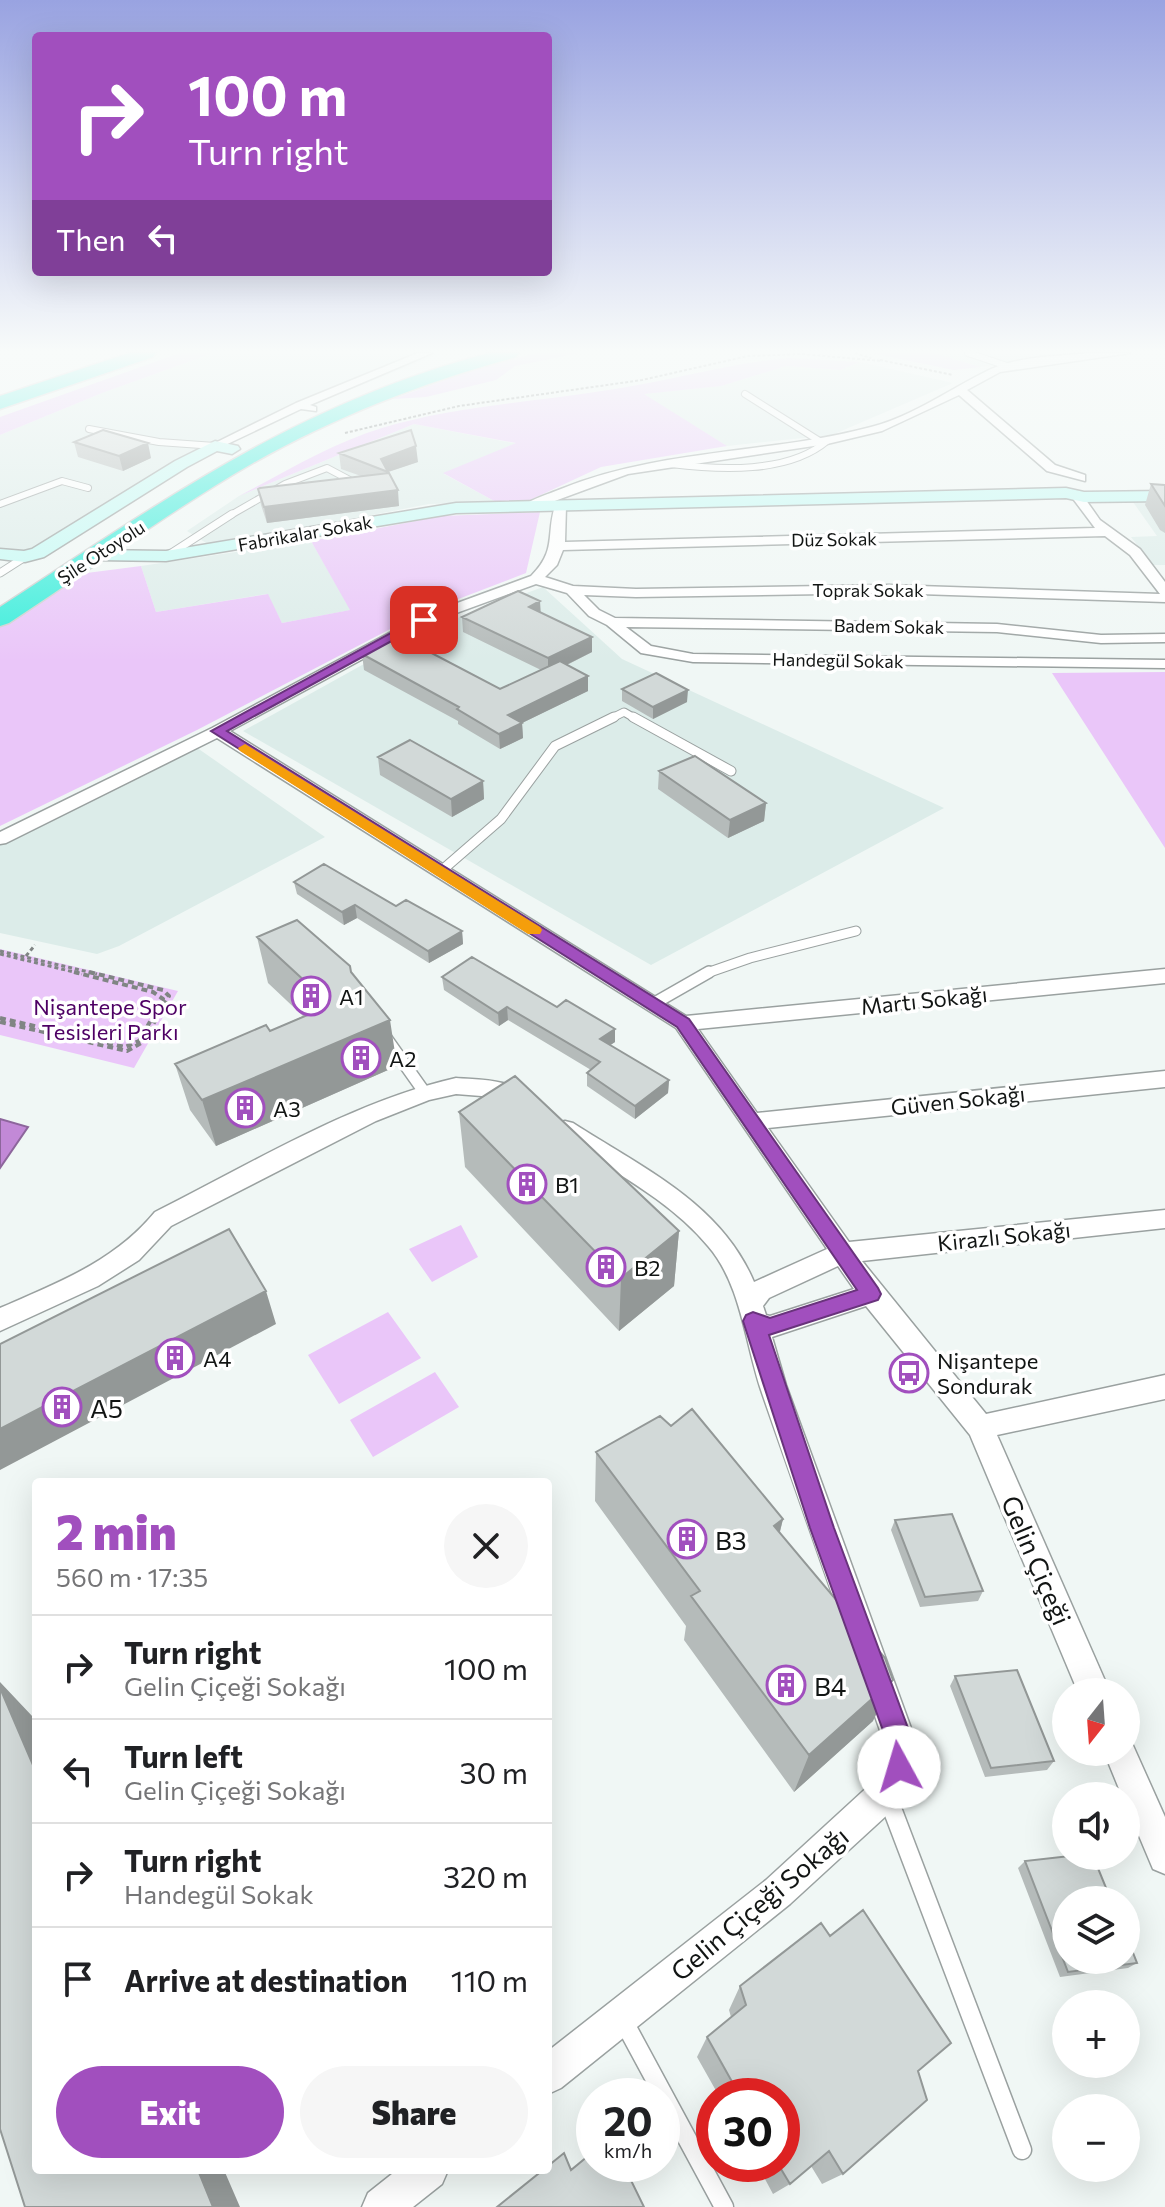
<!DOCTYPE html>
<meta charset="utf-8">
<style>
:root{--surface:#fff;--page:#f6f6f6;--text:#202124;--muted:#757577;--line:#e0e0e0;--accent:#a14fbe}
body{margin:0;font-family:Commissioner,sans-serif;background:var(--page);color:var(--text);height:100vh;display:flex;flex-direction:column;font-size:30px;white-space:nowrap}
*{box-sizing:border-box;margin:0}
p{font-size:26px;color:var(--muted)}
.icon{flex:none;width:44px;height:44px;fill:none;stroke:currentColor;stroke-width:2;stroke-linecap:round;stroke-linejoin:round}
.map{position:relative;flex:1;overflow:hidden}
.details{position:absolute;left:32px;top:1478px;width:520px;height:696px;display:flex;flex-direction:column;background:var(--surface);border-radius:8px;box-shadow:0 8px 32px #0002}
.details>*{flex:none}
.hud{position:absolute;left:32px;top:32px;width:520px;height:244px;border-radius:8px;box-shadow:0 8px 32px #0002;background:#a14fbe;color:#fff;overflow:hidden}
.needle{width:52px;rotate:197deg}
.controls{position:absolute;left:1052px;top:1678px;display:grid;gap:16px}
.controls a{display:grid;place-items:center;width:88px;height:88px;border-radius:50%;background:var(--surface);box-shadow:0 8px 32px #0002;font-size:40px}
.speed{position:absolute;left:576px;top:2078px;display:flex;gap:16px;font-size:40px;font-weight:700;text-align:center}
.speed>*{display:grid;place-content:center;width:104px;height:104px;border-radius:50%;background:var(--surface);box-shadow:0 8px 32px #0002;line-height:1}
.speed small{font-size:20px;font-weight:400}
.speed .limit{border:12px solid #d22;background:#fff;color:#111}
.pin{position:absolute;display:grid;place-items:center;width:68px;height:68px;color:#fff;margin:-34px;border-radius:16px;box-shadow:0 4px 12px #0006}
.me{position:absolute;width:88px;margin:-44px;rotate:354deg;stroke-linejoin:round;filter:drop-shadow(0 0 6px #0008)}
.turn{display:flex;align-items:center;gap:28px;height:168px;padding:0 24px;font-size:36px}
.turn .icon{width:104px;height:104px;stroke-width:2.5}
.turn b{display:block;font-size:56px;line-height:68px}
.then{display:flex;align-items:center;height:76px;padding:0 24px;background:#0003;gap:16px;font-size:30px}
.round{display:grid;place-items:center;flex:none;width:84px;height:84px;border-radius:42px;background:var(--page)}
.headline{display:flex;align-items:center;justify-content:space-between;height:136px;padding:0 24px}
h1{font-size:48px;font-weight:800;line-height:60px;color:var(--accent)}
.primary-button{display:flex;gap:16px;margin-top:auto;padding:16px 24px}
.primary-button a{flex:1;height:92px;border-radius:48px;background:var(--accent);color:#fff;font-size:32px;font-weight:800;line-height:92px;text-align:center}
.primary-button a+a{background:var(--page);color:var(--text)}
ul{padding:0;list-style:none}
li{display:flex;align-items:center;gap:24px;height:104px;padding:0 24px;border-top:2px solid var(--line)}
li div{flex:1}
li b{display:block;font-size:30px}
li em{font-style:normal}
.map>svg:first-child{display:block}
</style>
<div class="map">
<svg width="1165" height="2207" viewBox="0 0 1165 2207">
<rect width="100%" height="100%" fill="#f0f7f5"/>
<path fill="#dcece9" d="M213,353H442L286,415L187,467L50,553L0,550V435L102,393Z
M934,353H1070L980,367Z
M860,362L953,383L832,435L727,446L642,394L721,386L786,366L840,370Z
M414,424L518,444L444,474L496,502L429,504L211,546L187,531L239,496Z
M1133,502L1165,503V565H1153L1131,537L1157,536Z
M311,541L351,610L282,623L267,594L156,612L141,566Z
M543,587L622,659L944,808L651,965L243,731L427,629Z
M193,745L325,837L119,946L97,954L0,933V845Z"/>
<path fill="#eac6f9" d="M180,353H213L102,393L0,435V417Z
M536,353H580L515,366L496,380L426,397L393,399L470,371Z
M871,353H934L980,367L954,370Z
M789,358L860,362L840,370L786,366L721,386L644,394L727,446L601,467L530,500L496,502L443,473L516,443L414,424L239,496C285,472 332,443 382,428C457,405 538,402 615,389C674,380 730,363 789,358Z
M540,512L526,573L419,614L197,730L0,826V627L79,574L141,566L156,612L268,594L282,623L350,610L311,541L442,516Z
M1165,672V848L1052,673Z
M0,949L178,991L134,1068L0,1035Z
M461,1225L478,1257L432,1282L409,1249Z
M388,1312L421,1358L339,1404L308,1355Z
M435,1372L459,1407L373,1457L350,1420Z"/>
<path fill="#c289d7" stroke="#8d669c" stroke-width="2" d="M0,1119L28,1127L0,1168Z"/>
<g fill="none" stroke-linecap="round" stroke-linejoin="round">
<g stroke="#9aa1a0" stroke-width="8">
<path id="lane-far4" d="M968,353L1010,367
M745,394L821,442
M89,429L159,442L215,446
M671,464C719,470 788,474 827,441
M0,504L62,481L88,488
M229,516L285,484L327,468L359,485"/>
</g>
<g stroke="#9aa1a0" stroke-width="9">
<path id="lane-far3" d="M167,556L232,514
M0,573L25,557
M610,719L624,712L636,719"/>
</g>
<g stroke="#9aa1a0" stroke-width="11">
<path id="lane-far2" d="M633,717L731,771
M440,872L501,819L555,746L614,717
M704,974L750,958L856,931"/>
</g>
<g stroke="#9aa1a0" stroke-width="14">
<path id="lane-far1" d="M653,1004L709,972
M386,1038L425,1093"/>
</g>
<g stroke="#9aa1a0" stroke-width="21">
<path id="lane" d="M888,1798L1022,2150
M623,2020L724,2207"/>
</g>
<g stroke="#9aa1a0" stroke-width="3">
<path id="street" d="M418,353H432L310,405L316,407V411L301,409L219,448L209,446L296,403Z
M1092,353H1130L1000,372L967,390L1055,465L1085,475V481L1047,471L959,395L882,431L827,444L628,474L533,509L523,506C533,498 549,494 561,489C659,449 769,454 871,427C914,416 951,388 991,369C1020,356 1060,356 1092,353Z
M1077,492L1081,493L1100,520L1140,549L1165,582V602L889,593L636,597L584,595L599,610L615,618L997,624L1101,635L1165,634V642L1101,643L997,632L626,627L651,646L693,654L1165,660V668L693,662L641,653L607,625L589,616L567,593L536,584L429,623L230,731L686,1016L1165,969V983L698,1029L757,1113L1165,1071V1087L768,1128L849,1242L1165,1210V1228L862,1261L986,1414L1165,1375V1399L997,1435L1110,1692H1078L970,1435L866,1306L772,1337L786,1385L915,1739V1767L898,1805L790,1904L561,2088L548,2094V2051L766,1880L874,1781L883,1765V1739C842,1623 801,1507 761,1390C745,1342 741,1284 708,1246C668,1198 608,1169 557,1135L554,1129L557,1123L565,1121L573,1123C641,1167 721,1203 754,1282L827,1249L676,1028L217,738L6,843L0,844V832L212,728L419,617L531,576C558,549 545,534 556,503L566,506L565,542L1095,528L1071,496ZM1105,536L1130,555L1160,594L889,585L636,589L573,586L545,577L557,565L563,550ZM838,1266L854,1289L770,1316L766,1315L763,1306L769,1298Z
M456,1078C479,1080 516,1078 529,1101L526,1107L518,1109L494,1097L456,1094L429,1100L376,1121L171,1226L139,1260L98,1286L0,1331V1308C57,1283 114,1262 155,1212C251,1164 351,1102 456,1078Z
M1126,1738L1131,1741L1165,1817V1874L1153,1869L1126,1805V1796H1122L1104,1752H1126Z
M397,2170H448L442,2184L413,2207H362L368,2193Z"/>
</g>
<g stroke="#9aa1a0" stroke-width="3">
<path id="secondary" d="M215,441L238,446L240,449L232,454L217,451L187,467L44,557L25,562L0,559V549L24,551L32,549L175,461Z
M1066,488L1084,492L1165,491V501L1084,502L1066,498L456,513L166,561L98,560L89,555L98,550L166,551L456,503Z"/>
</g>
<g stroke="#d0d0d0" stroke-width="3">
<path id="highway" d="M129,353H156L153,357L0,409V396Z
M489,353H519L516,357C424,382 336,416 253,463C168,512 90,570 9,623L0,626V607C163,501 297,404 489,353Z"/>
</g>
<path stroke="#808584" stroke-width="2" stroke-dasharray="3 2" stroke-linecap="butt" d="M855,353L871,358
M880,360L953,375
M345,433L459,406L642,380L748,356L802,354L882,361"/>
<path stroke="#808584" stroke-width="3" stroke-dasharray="4 3" stroke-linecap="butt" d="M0,951L97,974
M0,954L82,974
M26,956L35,945"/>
<path stroke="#808584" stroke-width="4" stroke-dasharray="6 4" stroke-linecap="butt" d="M0,1018L125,1047L139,1041L163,999L153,992L74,972
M0,1022L127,1051L143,1042L169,996L163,990L89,972"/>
<use href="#lane-far4" stroke="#fff" stroke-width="6"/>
<use href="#lane-far3" stroke="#fff" stroke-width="7"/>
<use href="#lane-far2" stroke="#fff" stroke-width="9"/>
<use href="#lane-far1" stroke="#fff" stroke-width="11"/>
<use href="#lane" stroke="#fff" stroke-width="18"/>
<use href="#street" fill="#fff" fill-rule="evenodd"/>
<use href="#secondary" fill="#c4faf4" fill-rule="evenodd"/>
<use href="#highway" fill="#3beddb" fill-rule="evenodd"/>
</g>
<path fill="#b5bbba" d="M74,442L151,458L123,471L78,457Z
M339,453L418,462L388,472L399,506L267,523L261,505L258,489L361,476L341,469Z
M1151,484L1165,485V533L1160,530L1145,505Z
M541,612L592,652L567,665L588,691L522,723L523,738L500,749L458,724V721L364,670L362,654L500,689L541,670L463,632L462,617Z
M622,689L687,702L653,719L622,701Z
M378,757L483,781L484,799L452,817L380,775Z
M659,771L766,803L764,821L728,838L658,789Z
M294,882L396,906L462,931L463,944L429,963L357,918L344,925L297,894Z
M257,937L351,972L397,1066L216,1146L190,1110L175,1064L270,1031L303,1016L268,983Z
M442,977L557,1007L615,1029V1042L610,1045L669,1080L668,1093L635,1119L587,1086V1073L591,1070L508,1020L499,1026L444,990Z
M459,1112L679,1231L674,1286L619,1331L465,1167Z
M671,1426L783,1519L780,1532L873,1721L794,1792L684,1640L686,1626L595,1501L596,1452Z
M895,1520L983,1591L978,1601L920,1607L891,1530Z
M955,1676L1054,1761L1047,1770L985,1777L950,1686Z
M1025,1861L1137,1963L1128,1968L1060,1977L1018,1868Z
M740,1986L918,2071L843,2174L822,2184L811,2166L790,2184L773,2194L757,2164H782V2096H719L697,2057L707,2037L731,2017L729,2010Z"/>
<path fill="#939897" d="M148,443L151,458L123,471L119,456Z
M416,446L418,462L388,472L381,459Z
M398,490L399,506L267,523L264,507Z
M540,601L541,617L529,607Z
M592,637V652L548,674V658Z
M588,676V691L522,723L523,738L500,749L499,734L508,715Z
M688,690L687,702L653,719V707Z
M483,781L484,799L452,817L451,799Z
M766,803L764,821L728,838L730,820Z
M355,905L357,918L344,925L342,912Z
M462,931L463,944L429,963L428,951Z
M507,1007L508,1020L499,1026L498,1013Z
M390,1020L397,1066L216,1146L202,1100Z
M615,1029V1042L600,1052V1039Z
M669,1080L668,1093L635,1119V1106Z
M679,1231L674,1286L619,1331L621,1278Z
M266,1291L276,1324L0,1470V1429Z
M783,1519L771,1566L774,1526Z
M893,1680L873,1721L794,1792L809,1755Z
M0,1682L33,1717L36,1723V1772L0,1688Z
M198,2170H224L240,2207H213Z"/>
<path fill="#d2d9d8" stroke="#939897" stroke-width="2" d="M103,430L148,443L119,456L74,442Z
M411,430L416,446L381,459L388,472L339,453Z
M389,473L398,490L264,507L258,489L260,488Z
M1151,484L1165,485V506Z
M518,591L540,601L529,607L592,637L548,658L462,617Z
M401,637L500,689L560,661L588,676L508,715L522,723L499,734L457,709L459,707L362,654Z
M656,673L688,690L653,707L622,689Z
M410,740L483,781L451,799L378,757Z
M695,756L766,803L730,820L659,771Z
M324,864L396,906L406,900L462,931L428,951L355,905L342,912L294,882Z
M297,920L350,966L351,972L390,1020L202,1100L175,1064L266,1025L270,1031L324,1008L309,985L257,937Z
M472,957L557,1007L566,1000L615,1029L600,1039L669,1080L635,1106L587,1073L600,1062L507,1007L498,1013L442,977Z
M515,1076L679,1231L621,1278L459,1112Z
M229,1229L266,1291L0,1429V1344Z
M692,1409L783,1519L774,1526L885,1658L893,1680L809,1755L691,1596L700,1591L596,1452L660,1416L671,1426Z
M952,1514L983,1591L925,1597L895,1520Z
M1017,1670L1054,1761L991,1768L955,1676Z
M0,1688L36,1772V2170H198L213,2207H25L0,2129Z
M1070,1856H1093L1111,1900H1066V1960H1126V1935L1137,1963L1068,1972L1025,1861Z
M863,1910L951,2043L918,2071L927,2100L843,2174L829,2151L790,2184L778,2164H782V2096H740L707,2037L746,2005L740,1986L821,1923L830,1936Z
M594,2151V2164H623L644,2207H497L543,2170H548V2166L564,2153L571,2170Z"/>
<linearGradient id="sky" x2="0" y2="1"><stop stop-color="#99a3e1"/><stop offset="0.53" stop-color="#f8fbfa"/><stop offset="1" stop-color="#f8fbfa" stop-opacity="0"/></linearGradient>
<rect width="1165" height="662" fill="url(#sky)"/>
<path fill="#a14fbe" stroke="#69337c" stroke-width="2" d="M420,617L430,620L227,731L689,1019L878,1288L881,1294L878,1300L769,1335L834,1528L912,1739V1767L909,1777L899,1780L889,1777L886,1767V1739L810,1528L743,1321L746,1315L753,1312L770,1318L857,1290L677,1027L211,731Z"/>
<path fill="#f59e0b" d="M245,744L540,927L542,930L540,934H528L240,751L238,748Z"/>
<defs>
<g id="building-ring" transform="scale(2)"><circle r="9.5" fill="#fff" stroke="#a14fbe" stroke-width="1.5"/><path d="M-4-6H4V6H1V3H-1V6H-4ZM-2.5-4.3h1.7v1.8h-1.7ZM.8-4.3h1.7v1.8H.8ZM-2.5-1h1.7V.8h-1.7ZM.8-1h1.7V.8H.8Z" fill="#a14fbe"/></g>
<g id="bus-ring" transform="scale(2)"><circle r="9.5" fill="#fff" stroke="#a14fbe" stroke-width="1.5"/><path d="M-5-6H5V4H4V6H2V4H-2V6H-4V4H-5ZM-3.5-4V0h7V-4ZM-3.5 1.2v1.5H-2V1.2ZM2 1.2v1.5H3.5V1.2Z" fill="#a14fbe"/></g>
</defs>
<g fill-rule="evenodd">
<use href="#building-ring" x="311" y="996"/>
<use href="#building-ring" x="361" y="1058"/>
<use href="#building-ring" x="245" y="1108"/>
<use href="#building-ring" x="527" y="1184"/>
<use href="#building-ring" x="606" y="1267"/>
<use href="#building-ring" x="175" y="1358"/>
<use href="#bus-ring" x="909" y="1373"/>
<use href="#building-ring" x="62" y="1407"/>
<use href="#building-ring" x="687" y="1539"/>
<use href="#building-ring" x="786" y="1685"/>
</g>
<g text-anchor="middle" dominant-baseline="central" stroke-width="7" stroke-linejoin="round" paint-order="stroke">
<g font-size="18" fill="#121514" stroke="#fff">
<text transform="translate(305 533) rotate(-10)">Fabrikalar Sokak</text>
<text transform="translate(834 539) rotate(-1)">Düz Sokak</text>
<text transform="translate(101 552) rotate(-33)">Şile Otoyolu</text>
<text x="868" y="590">Toprak Sokak</text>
<text transform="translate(889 626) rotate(1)">Badem Sokak</text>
<text transform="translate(838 660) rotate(1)">Handegül Sokak</text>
</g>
<g font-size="22" fill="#121514" stroke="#fff" text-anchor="start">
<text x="339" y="996">A1</text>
<text x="389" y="1058">A2</text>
<text x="273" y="1108">A3</text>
<text x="555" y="1184">B1</text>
<text x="634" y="1267">B2</text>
<text x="203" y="1358">A4</text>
<text x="937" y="1360">Nişantepe<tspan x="937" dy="25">Sondurak</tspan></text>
</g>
<g font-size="22" fill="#121514" stroke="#fff">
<text transform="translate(924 1000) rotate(-6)">Martı Sokağı</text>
<text transform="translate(958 1100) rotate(-6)">Güven Sokağı</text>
<text transform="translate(1004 1236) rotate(-6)">Kirazlı Sokağı</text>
</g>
<g font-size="22" fill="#4e0064" stroke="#fff">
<text x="110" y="1006">Nişantepe Spor<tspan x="110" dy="25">Tesisleri Parkı</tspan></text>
</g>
<g font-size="26" fill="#121514" stroke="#fff" text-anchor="start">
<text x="90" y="1407">A5</text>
<text x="715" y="1539">B3</text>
<text x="814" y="1685">B4</text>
</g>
<g font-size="26" fill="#121514" stroke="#fff">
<text transform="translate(1037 1560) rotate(67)">Gelin Çiçeği</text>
<text transform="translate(759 1903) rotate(-40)">Gelin Çiçeği Sokağı</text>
</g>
</g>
</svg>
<div class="controls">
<a><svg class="needle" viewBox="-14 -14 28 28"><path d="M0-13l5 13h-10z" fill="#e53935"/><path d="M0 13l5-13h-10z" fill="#757577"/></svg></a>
<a><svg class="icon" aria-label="sound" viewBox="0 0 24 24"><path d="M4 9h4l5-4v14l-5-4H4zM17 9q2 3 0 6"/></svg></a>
<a><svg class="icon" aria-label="layers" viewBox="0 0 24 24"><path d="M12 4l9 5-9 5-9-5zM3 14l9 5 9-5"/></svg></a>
<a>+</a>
<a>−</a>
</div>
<div class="speed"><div>20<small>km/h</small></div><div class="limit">30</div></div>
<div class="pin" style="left:424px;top:620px;background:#d93025"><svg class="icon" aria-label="arrive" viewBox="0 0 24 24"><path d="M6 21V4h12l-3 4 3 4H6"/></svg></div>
<svg class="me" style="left:899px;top:1767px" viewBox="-20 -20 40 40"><circle r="19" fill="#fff"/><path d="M0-13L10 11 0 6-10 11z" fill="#a14fbe"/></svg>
<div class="hud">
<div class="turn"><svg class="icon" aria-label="right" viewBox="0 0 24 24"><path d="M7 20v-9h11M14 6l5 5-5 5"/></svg><div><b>100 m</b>Turn right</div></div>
<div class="then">Then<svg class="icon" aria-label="left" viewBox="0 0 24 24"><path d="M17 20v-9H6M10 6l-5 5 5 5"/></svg></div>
</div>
<section class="details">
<div class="headline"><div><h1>2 min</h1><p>560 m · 17:35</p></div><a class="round"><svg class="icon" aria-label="close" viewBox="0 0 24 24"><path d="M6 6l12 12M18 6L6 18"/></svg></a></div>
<ul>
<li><svg class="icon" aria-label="right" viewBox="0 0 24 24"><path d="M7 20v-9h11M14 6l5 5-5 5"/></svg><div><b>Turn right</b><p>Gelin Çiçeği Sokağı</p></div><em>100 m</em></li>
<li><svg class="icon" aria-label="left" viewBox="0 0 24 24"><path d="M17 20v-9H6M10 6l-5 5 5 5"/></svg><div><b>Turn left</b><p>Gelin Çiçeği Sokağı</p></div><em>30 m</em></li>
<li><svg class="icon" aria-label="right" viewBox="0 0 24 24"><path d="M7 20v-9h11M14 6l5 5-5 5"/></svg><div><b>Turn right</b><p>Handegül Sokak</p></div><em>320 m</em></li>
<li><svg class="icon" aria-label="arrive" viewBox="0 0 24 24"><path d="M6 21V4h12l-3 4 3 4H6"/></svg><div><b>Arrive at destination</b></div><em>110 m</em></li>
</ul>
<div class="primary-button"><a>Exit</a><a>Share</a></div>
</section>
</div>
